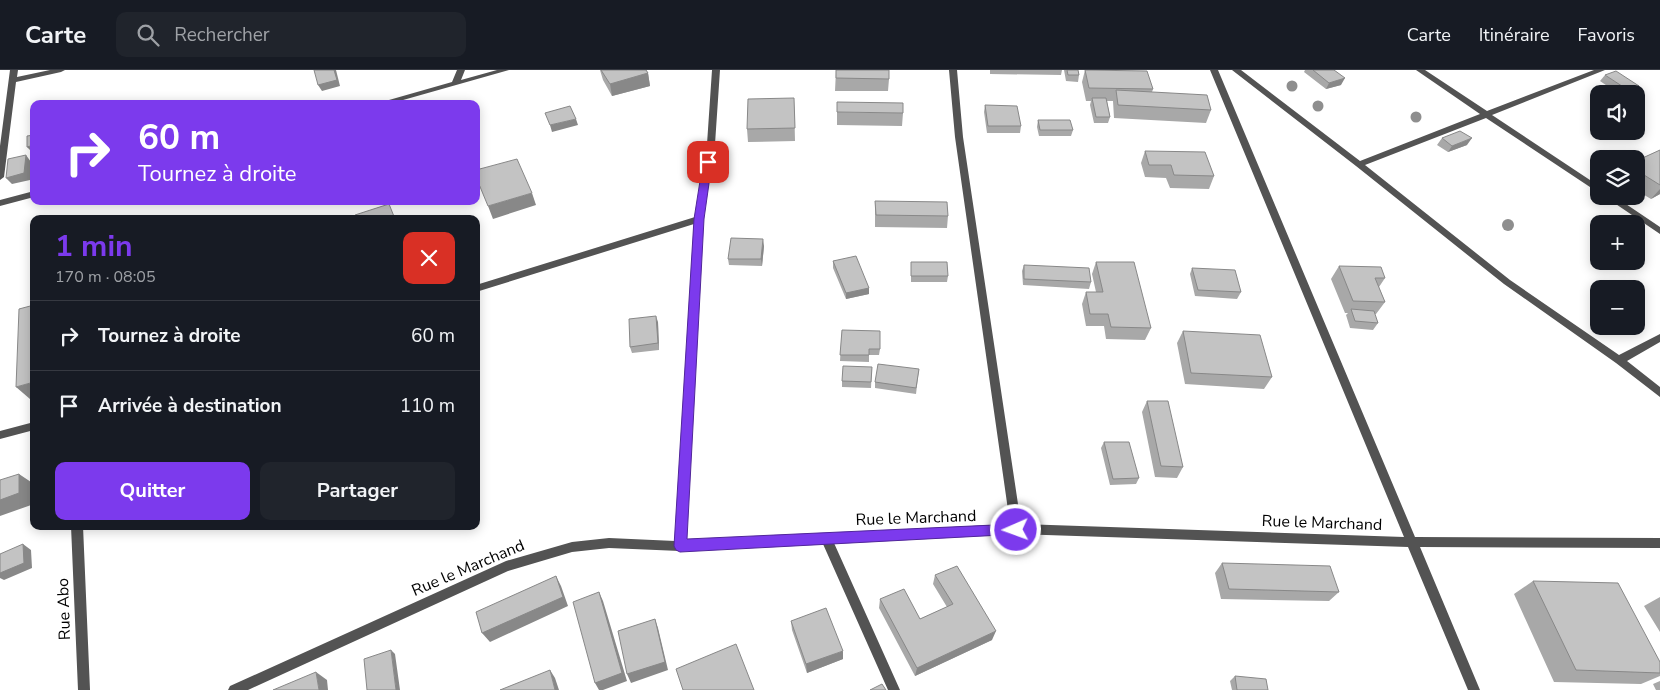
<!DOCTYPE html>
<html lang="fr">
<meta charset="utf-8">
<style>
:root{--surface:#171b24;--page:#20242c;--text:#f1f3f6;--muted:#9ea1a6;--line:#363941;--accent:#7c3aed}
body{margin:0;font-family:"Nunito Sans",sans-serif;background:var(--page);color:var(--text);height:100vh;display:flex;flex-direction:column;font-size:19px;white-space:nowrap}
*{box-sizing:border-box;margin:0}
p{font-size:16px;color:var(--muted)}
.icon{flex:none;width:28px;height:28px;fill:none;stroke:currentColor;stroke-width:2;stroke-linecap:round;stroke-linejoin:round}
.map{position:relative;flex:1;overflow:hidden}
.drawer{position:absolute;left:30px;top:145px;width:450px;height:315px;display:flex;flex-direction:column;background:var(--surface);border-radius:10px;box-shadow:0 2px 12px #0003}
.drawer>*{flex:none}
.banner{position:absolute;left:30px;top:30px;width:450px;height:105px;border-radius:10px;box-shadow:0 2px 12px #0003;background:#7c3aed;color:#fff;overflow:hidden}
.buttons{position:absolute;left:1590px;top:15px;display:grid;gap:10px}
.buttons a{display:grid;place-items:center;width:55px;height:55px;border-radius:10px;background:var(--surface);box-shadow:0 2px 12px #0003;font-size:25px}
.pin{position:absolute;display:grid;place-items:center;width:42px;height:42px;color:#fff;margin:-21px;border-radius:10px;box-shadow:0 2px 8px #0006}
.me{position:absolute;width:55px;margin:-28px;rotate:268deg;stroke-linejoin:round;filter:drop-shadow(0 0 4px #0008)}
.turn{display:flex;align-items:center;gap:18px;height:105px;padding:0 25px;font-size:22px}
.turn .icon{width:65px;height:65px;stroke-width:2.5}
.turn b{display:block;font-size:35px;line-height:42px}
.round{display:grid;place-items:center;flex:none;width:52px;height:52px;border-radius:10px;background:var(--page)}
.overview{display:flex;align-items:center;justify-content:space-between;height:85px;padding:0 25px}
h1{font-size:30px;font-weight:700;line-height:38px;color:var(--accent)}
.button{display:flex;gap:10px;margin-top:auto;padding:10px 25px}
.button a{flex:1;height:58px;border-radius:10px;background:var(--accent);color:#fff;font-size:20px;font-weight:700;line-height:58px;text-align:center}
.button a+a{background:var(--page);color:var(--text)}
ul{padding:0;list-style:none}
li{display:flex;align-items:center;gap:15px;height:70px;padding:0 25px;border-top:1px solid var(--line)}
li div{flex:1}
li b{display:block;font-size:19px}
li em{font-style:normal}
header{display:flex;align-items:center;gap:30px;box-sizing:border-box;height:70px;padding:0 25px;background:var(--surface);border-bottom:1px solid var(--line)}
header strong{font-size:24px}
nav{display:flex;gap:28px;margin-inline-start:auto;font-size:18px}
.search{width:350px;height:45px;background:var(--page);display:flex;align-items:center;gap:12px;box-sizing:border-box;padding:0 18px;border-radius:10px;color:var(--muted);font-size:19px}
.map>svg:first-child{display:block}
</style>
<header>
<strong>Carte</strong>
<div class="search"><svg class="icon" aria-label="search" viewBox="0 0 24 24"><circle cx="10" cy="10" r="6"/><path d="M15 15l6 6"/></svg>Rechercher</div>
<nav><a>Carte</a><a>Itinéraire</a><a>Favoris</a></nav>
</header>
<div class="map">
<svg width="1660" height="620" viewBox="0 0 1660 620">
<rect width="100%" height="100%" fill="#fff"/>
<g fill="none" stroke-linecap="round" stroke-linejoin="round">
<path fill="#535353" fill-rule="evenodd" d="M10,0H18L17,7L50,0H65L61,2L16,12L4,107L0,110V76Z
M457,0H465L461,10L497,0H509L389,34H375L452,12Z
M712,0H720L715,74L703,149L686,471L1010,454L955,67L949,0H957L963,67L1021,454L1404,467L1210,0H1218L1415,467L1660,468V478L1420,477L1480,620H1468L1408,477L1016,464L834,473L900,620H888L823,474L680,481L609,478L572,482L508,501L248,620H228L230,616L506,491L572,472L609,468L675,471L694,154L476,222V215L695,147L707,74Z
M1232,0H1241L1360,91L1480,44L1416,0H1425L1487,41L1594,0H1605L1492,45L1599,116V123L1486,48L1365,95L1510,210L1619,285L1660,264V272L1627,291L1660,317V327L1616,293L1504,214L1356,96Z
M34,121V127L0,136V130Z
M1604,126H1614L1660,157V164Z
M34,352V360L0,369V361Z
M71,456H83L90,620H78Z"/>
</g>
<g fill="#8e8e8e">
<circle cx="1292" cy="16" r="5.5"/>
<circle cx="1318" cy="36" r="5.5"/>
<circle cx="1416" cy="47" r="5.5"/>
<circle cx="1508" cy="155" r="6"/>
</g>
<path fill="#a8a8a8" d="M600,0H646L648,3L650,16L612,26L603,10Z
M836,0L889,9L888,21H835Z
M990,0H1062L1061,5L990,4Z
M1064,0H1078L1079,5L1078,12L1066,11Z
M1085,0L1153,19L1152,22L1211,40L1206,53L1114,48L1113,31H1107L1110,47L1108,53H1094L1090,35L1091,31H1086L1082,12Z
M1305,0H1334L1341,15L1326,19L1304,2Z
M1605,5L1634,23L1631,24H1619L1600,11Z
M794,28L795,71L748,72L747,59Z
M985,35L1021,56L1020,63H987L984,42Z
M837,42L903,43L902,56L837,55Z
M1038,50L1073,60L1071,66H1039L1037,57Z
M1442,68L1467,75L1448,82L1437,75Z
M1660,80V124L1651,129L1636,120V91Z
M1145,81L1214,106L1209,119L1170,118L1166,108L1145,107L1141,93Z
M875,131L948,146L947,158L875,157Z
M764,176L762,196L729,195L728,189Z
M833,191L869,218V224L846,229L833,198Z
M911,192L948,206L947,212H911Z
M1096,192L1151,258L1145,270L1106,269L1104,256H1086L1082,234L1086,222H1096L1092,204Z
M1024,195L1091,212L1089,219L1023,215L1022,201Z
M1339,196L1385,208L1379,217L1385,232L1376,244H1374L1378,253L1373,260L1350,258L1346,245L1348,243H1345L1331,209Z
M1192,198L1241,222L1237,229L1195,226L1190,204Z
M658,252L659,280L632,283L630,277Z
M842,260L880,279L879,285H869V292L840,291Z
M1183,261L1272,307L1264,319L1185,314L1177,273Z
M872,297L871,318L842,317V311Z
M919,299L916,324L875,318V312Z
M1147,331L1183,397L1177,408L1155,407L1142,342Z
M1104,372L1139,408L1136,414L1110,415L1101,378Z
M1222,493L1339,522L1329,531L1221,529L1215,503Z
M935,505L992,570L915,606L879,538L880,529L920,549L947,537L933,514Z
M1533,511L1660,592V606L1641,614L1554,612L1514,524Z
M1660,527V562L1644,536Z
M791,551L843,589L807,603L792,560Z
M1235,606L1268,620H1232L1230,611Z
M1660,611V620H1656L1653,614Z"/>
<path fill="#888" d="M334,0H336L340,16L322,21L318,15Z
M648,3L650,16L612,26L610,14Z
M1345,8L1341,15L1326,19L1329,13Z
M1639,16L1634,23L1624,24L1628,20Z
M576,49L578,55L552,62L550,55Z
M1472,68L1467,75L1448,82L1452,76Z
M34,75V84L27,77Z
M26,85L31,92L30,110L12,114L6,108Z
M1660,119V124L1651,129Z
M532,123L536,135L493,149L488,136Z
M763,169L764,176L762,196L761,189Z
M869,218V224L846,229V223Z
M656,246L658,252L659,280L658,273Z
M34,312V328L30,329L16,317Z
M19,404L34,414V434L0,446V430Z
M23,474L31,480L32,498L4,510L0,508V503Z
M556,506L561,516L568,536L490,572L482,563Z
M599,522L603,531L627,611L603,620H599L595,613Z
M655,549L658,558L668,600L631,613L627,604Z
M996,561L992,570L915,606L917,598Z
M391,580L395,584L400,620H396Z
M843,581V589L807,603L806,594Z
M550,600L555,608L559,620H555Z
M316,602L327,610L328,620H319Z"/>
<path fill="#c3c3c3" stroke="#888" d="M314,0H334L337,10L318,15Z
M601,0H646L648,3L610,14Z
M836,0H889V9L836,8Z
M1067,0H1078L1079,5H1068Z
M1085,0L1147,1L1153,19L1089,18Z
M1313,0H1334L1345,8L1329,13Z
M1616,1L1639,16L1628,20L1605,5Z
M1116,20L1207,25L1211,40L1118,35Z
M794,28L795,58L747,59L748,29Z
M1092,28H1106L1110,47H1096Z
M837,32L903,33V43L837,42Z
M985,35L1017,36L1021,56H988Z
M570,36L576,49L550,55L545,43Z
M1038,50H1070L1073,60H1040Z
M1460,61L1472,68L1452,76L1442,68Z
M34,65V75L27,77V66Z
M1660,80V115L1636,100V91Z
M1145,81L1205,82L1214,106L1174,105L1171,95H1149Z
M26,85L24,103L6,108L8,89Z
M517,89L532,123L488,136L476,107V100Z
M875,131L947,132L948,146L876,145Z
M389,134L395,149H356L355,145Z
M731,168L763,169L761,189H728Z
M856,186L869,218L846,223L833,191Z
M911,192H947L948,206H911Z
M1096,192H1134L1151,258L1111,257L1108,244H1090L1086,222H1103Z
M1024,195L1089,198L1091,212L1024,209Z
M1339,196L1381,197L1385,208H1375L1385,232L1353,231Z
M1192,198L1235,200L1241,222L1198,220Z
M34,235V312L16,317L19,239Z
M1351,239L1374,241L1378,253L1355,251Z
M656,246L658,273L630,277L629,249Z
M842,260L880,261V279H869V285H840Z
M1183,261L1260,265L1272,307L1191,303Z
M878,294L919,299L916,318L875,312Z
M843,296L872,297L871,312L842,311Z
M1147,331H1168L1183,397L1161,396Z
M1104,372H1129L1139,408L1113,409Z
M19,404V423L0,430V410Z
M23,474L24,493L0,503V484Z
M1222,493L1330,496L1339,522L1229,519Z
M957,496L996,561L917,598L880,529L904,519L920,549L953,534L935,505Z
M556,506L563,527L482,563L476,542Z
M1533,511L1618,513L1660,592V603L1576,600Z
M599,522L622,603L595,613L573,532Z
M826,538L843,581L806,594L791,551Z
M655,549L665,592L627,604L618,561Z
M736,574L754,620H683L676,599Z
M391,580L396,620H367L364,589Z
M550,600L555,620H500Z
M316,602L319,620H273Z
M1235,606L1266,609L1268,620H1237Z
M882,614L886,620H870Z"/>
<path fill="#7c3aed" stroke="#51269a" d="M708,89L712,92L704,149L687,469L1016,454L1021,455L1023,460L1021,464L680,482L676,480L674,476L694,149L703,92Z"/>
<g text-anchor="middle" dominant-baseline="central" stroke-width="4.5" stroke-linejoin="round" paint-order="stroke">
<g font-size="16" fill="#000" stroke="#fff">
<text transform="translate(916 448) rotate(-2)">Rue le Marchand</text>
<text transform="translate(1322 453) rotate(2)">Rue le Marchand</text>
<text transform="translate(468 498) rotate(-23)">Rue le Marchand</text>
<text transform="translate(64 539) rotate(-92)">Rue Abo</text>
</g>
</g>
</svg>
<div class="buttons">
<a><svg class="icon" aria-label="sound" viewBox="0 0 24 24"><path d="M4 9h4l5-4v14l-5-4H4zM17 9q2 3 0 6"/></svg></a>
<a><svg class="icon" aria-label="layers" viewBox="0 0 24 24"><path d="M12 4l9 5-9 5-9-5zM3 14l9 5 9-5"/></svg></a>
<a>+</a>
<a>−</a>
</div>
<div class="pin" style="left:708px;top:92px;background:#d93025"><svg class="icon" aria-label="arrive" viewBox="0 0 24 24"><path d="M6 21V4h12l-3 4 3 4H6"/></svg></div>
<svg class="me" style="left:1016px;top:460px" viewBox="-20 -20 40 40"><circle r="17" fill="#7c3aed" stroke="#fff" stroke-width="3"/><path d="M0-11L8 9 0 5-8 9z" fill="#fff"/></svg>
<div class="banner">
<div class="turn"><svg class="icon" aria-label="right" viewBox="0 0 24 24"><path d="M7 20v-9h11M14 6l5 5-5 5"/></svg><div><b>60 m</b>Tournez à droite</div></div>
</div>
<section class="drawer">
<div class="overview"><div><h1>1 min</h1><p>170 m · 08:05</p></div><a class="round" style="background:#d93025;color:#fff"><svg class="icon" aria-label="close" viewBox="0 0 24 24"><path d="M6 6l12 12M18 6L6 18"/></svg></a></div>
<ul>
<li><svg class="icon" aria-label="right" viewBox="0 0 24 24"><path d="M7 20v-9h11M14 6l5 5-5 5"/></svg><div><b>Tournez à droite</b></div><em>60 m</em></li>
<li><svg class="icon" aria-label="arrive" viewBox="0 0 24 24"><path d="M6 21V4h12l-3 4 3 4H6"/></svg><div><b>Arrivée à destination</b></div><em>110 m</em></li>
</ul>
<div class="button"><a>Quitter</a><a>Partager</a></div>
</section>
</div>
